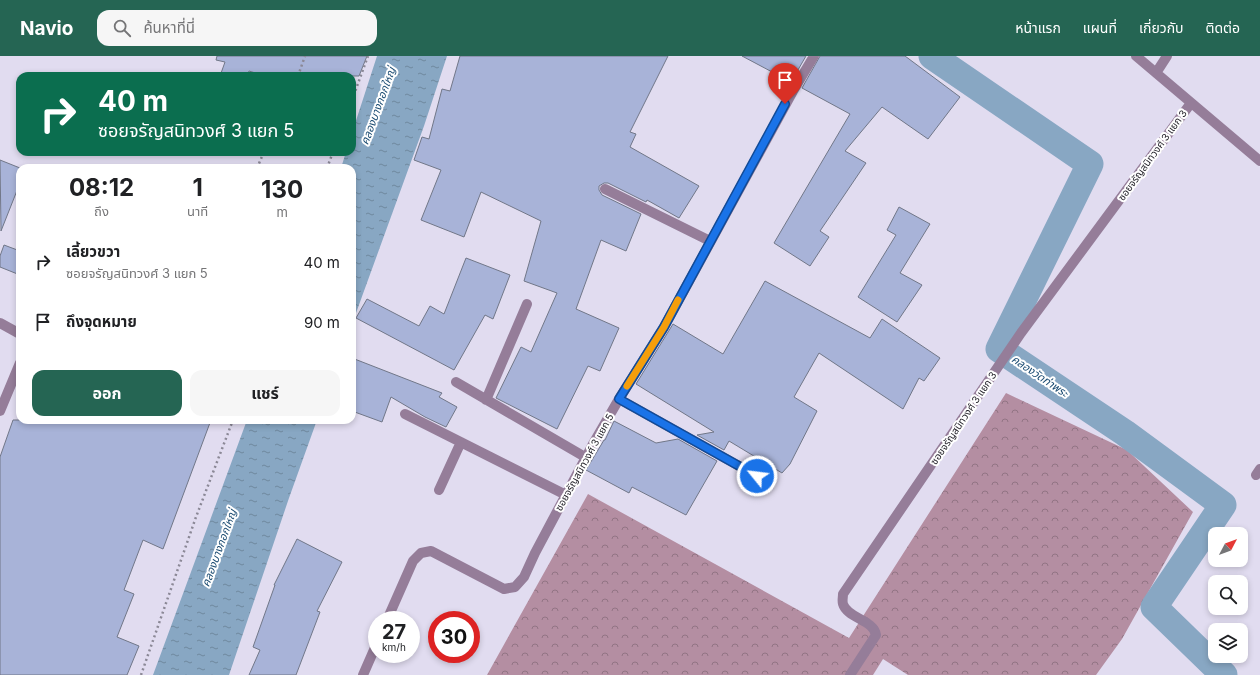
<!DOCTYPE html>
<html lang="th">
<meta charset="utf-8">
<style>
:root{--surface:#fff;--page:#f6f6f6;--text:#202124;--muted:#757577;--accent:#256553}
body{margin:0;font-family:Inter,"Noto Sans Thai",sans-serif;background:var(--page);color:var(--text);height:100vh;display:flex;flex-direction:column;font-size:15px;white-space:nowrap}
*{box-sizing:border-box;margin:0}
p{font-size:13px;color:var(--muted)}
.icon{flex:none;width:22px;height:22px;fill:none;stroke:currentColor;stroke-width:2;stroke-linecap:round;stroke-linejoin:round}
.map{position:relative;flex:1;overflow:hidden}
.sheet{position:absolute;left:16px;top:108px;width:340px;height:260px;display:flex;flex-direction:column;background:var(--surface);border-radius:12px;box-shadow:0 2px 6px #0003}
.sheet>*{flex:none}
.top-card{position:absolute;left:16px;top:16px;width:340px;height:84px;border-radius:12px;box-shadow:0 2px 6px #0003;background:#0b6e4f;color:#fff;overflow:hidden}
.needle{width:26px;rotate:49deg}
.fabs{position:absolute;left:1208px;top:471px;display:grid;gap:8px}
.fabs a{display:grid;place-items:center;width:40px;height:40px;border-radius:8px;background:var(--surface);box-shadow:0 2px 6px #0003;font-size:20px}
.speed{position:absolute;left:368px;top:555px;display:flex;gap:8px;font-size:20px;font-weight:700;text-align:center}
.speed>*{display:grid;place-content:center;width:52px;height:52px;border-radius:50%;background:var(--surface);box-shadow:0 2px 6px #0003;line-height:1}
.speed small{font-size:10px;font-weight:400}
.speed .limit{border:6px solid #d22;background:#fff;color:#111}
.pin{position:absolute;display:grid;place-items:center;width:34px;height:34px;color:#fff;margin:-41px -17px;border-radius:50% 50% 50% 0;rotate:-45deg;box-shadow:0 0 4px #0007}
.pin .icon{rotate:45deg}
.me{position:absolute;width:44px;margin:-22px;rotate:299deg;stroke-linejoin:round;filter:drop-shadow(0 0 3px #0008)}
.turn{display:flex;align-items:center;gap:14px;height:84px;padding:0 16px;font-size:18px}
.turn .icon{width:52px;height:52px;stroke-width:2.5}
.turn b{display:block;font-size:28px;line-height:34px}
.eta{display:flex;justify-content:space-evenly;align-items:center;height:68px;text-align:center}
.eta b{font-size:24px;font-weight:700;line-height:28px}
.cta{display:flex;gap:8px;margin-top:auto;padding:8px 16px}
.cta a{flex:1;height:46px;border-radius:12px;background:var(--accent);color:#fff;font-size:16px;font-weight:700;line-height:46px;text-align:center}
.cta a+a{background:var(--page);color:var(--text)}
ul{padding:0;list-style:none}
li{display:flex;align-items:center;gap:12px;height:60px;padding:0 16px}
li div{flex:1}
li b{display:block;font-size:15px}
li em{font-style:normal}
header{display:flex;align-items:center;gap:24px;box-sizing:border-box;height:56px;padding:0 20px;background:var(--accent);color:#fff}
header strong{font-size:19px}
nav{display:flex;gap:22px;margin-inline-start:auto;font-size:14px}
.search{width:280px;height:36px;background:var(--page);display:flex;align-items:center;gap:10px;box-sizing:border-box;padding:0 14px;border-radius:12px;color:var(--muted);font-size:15px}
.map>svg:first-child{display:block}
</style>
<header>
<strong>Navio</strong>
<div class="search"><svg class="icon" aria-label="search" viewBox="0 0 24 24"><circle cx="10" cy="10" r="6"/><path d="M15 15l6 6"/></svg>ค้นหาที่นี่</div>
<nav><a>หน้าแรก</a><a>แผนที่</a><a>เกี่ยวกับ</a><a>ติดต่อ</a></nav>
</header>
<div class="map">
<svg width="1260" height="619" viewBox="0 0 1260 619">
<defs>
<pattern id="forest-crowns" width="20" height="18" patternUnits="userSpaceOnUse"><rect width="20" height="18" fill="#b48ea2"/><path d="M2 6a3 3 0 1 1 6 0M12 15a3 3 0 1 1 6 0" fill="none" stroke="#927484"/></pattern>
<pattern id="water-ripples" width="26" height="14" patternUnits="userSpaceOnUse"><rect width="26" height="14" fill="#88a7c3"/><path d="M2 4q2-2 4 0t4 0M15 11q2-2 4 0t4 0" fill="none" stroke="#6f889e"/></pattern>
</defs>
<rect width="100%" height="100%" fill="#e1dcf0"/>
<path fill="url(#forest-crowns)" d="M1006,337L1127,394L1193,456L1122,583L1096,619H908L883,603L873,619H487L588,438L849,582Z"/>
<path fill="url(#water-ripples)" d="M377,0H447L424,70L352,268V112H341L346,96H352V77Z
M247,364H317L289,442L229,619H153Z"/>
<g fill="none" stroke-linecap="round" stroke-linejoin="round">
<path stroke="#88a7c3" stroke-width="27" d="M932,0L1090,108L999,293L1125,377L1223,449L1154,551L1224,619"/>
</g>
<path fill="#a8b3d8" stroke="#717788" d="M217,0H367L359,20H265L249,15L247,20H220L225,6L216,4Z
M460,0H668L630,76L636,78L630,91L699,130L679,162L647,144L646,146L608,127H604L599,130V134L602,139L641,158L626,195L601,184L576,253L619,272L600,315L588,310L557,373L496,342L521,291L531,296L557,237L524,225L541,165L481,136L464,181L421,164L441,114L414,104L422,81L429,83L442,33L450,35Z
M742,0H806L791,26Z
M820,0H905L960,41L928,83L882,51L845,95L866,107L820,175L829,181L810,210L774,187L850,58L802,32Z
M0,104L20,112V127L1,175Z
M899,151L930,168L900,217L922,229L897,266L858,241L896,179L887,174Z
M4,189L20,195V219L0,211V200Z
M466,202L510,219L493,263L485,259L454,314L356,262L367,243L419,270L430,250L444,258Z
M765,225L870,282L882,263L940,302L924,325L919,322L903,353L819,297L794,341L817,355L790,408L782,417L729,385L724,394L697,379L714,376L636,328L673,268L723,298Z
M352,302L442,337L439,341L457,351L446,371L425,361L391,341L382,366L352,355Z
M13,364H211L163,493L143,484L124,534L134,538L117,581L139,590L127,619H0V401Z
M614,365L656,387L678,383L717,405L686,459L632,431L629,437L586,414L604,384H605Z
M297,483L342,506L317,555L320,556L296,619H249L260,594L253,591L275,529H274Z"/>
<g fill="none" stroke-linecap="round" stroke-linejoin="round">
<path stroke="#8b8896" stroke-width="2.5" stroke-dasharray="2 3" stroke-linecap="butt" d="M298,20L305,0
M352,44L368,0
M257,112L264,96
M327,112L333,96
M141,619L196,461L233,364"/>
<path stroke="#957d99" stroke-width="10" d="M1136,0L1260,105
M1156,17L1167,0
M605,133L710,185
M0,267L20,278
M456,326L585,401
M619,343L757,420
M486,344L527,248
M0,355L20,307
M405,358L566,439
M1256,419L1260,413
M439,434L461,386
M387,564L413,505L421,497L431,495L504,533L515,531L524,521L535,497L593,388L619,343L664,271L793,35L814,0
M363,619L377,587
M850,619L876,579C874,564 847,562 843,548C842,545 843,541 843,538L1021,277L1191,47"/>
</g>
<g fill="none" stroke-linecap="round" stroke-linejoin="round">
<g stroke="#114b97" stroke-width="10">
<path id="route" d="M757,420L619,343L664,271L785,48"/>
</g>
<use href="#route" stroke="#1a73e8" stroke-width="7"/>
<path stroke="#f59e0b" stroke-width="7" d="M627,330L664,271L678,244"/>
</g>
<g text-anchor="middle" dominant-baseline="central" stroke-width="4" stroke-linejoin="round" paint-order="stroke">
<g font-size="10" fill="#232229" stroke="#fff">
<text transform="translate(1152 99) rotate(-54)">ซอยจรัญสนิทวงศ์ 3 แยก 3</text>
<text transform="translate(963 362) rotate(-56)">ซอยจรัญสนิทวงศ์ 3 แยก 3</text>
<text transform="translate(584 406) rotate(-61)">ซอยจรัญสนิทวงศ์ 3 แยก 5</text>
</g>
<g font-size="11" font-style="italic" fill="#194a71" stroke="#fff">
<text transform="translate(378 50) rotate(-70)">คลองบางกอกใหญ่</text>
<text transform="translate(1040 320) rotate(34)">คลองวัดท่าพระ</text>
<text transform="translate(219 492) rotate(-70)">คลองบางกอกใหญ่</text>
</g>
</g>
</svg>
<div class="fabs">
<a><svg class="needle" viewBox="-14 -14 28 28"><path d="M0-13l5 13h-10z" fill="#e53935"/><path d="M0 13l5-13h-10z" fill="#757577"/></svg></a>
<a><svg class="icon" aria-label="search" viewBox="0 0 24 24"><circle cx="10" cy="10" r="6"/><path d="M15 15l6 6"/></svg></a>
<a><svg class="icon" aria-label="layers" viewBox="0 0 24 24"><path d="M12 4l9 5-9 5-9-5zM3 14l9 5 9-5"/></svg></a>
</div>
<div class="speed"><div>27<small>km/h</small></div><div class="limit">30</div></div>
<div class="pin" style="left:785px;top:48px;background:#d93025"><svg class="icon" aria-label="arrive" viewBox="0 0 24 24"><path d="M6 21V4h12l-3 4 3 4H6"/></svg></div>
<svg class="me" style="left:757px;top:420px" viewBox="-20 -20 40 40"><circle r="17" fill="#1a73e8" stroke="#fff" stroke-width="3"/><path d="M0-11L8 9 0 5-8 9z" fill="#fff"/></svg>
<div class="top-card">
<div class="turn"><svg class="icon" aria-label="right" viewBox="0 0 24 24"><path d="M7 20v-9h11M14 6l5 5-5 5"/></svg><div><b>40 m</b>ซอยจรัญสนิทวงศ์ 3 แยก 5</div></div>
</div>
<section class="sheet">
<div class="eta">
<div><b>08:12</b><p>ถึง</p></div>
<div><b>1</b><p>นาที</p></div>
<div><b>130</b><p>m</p></div>
</div>
<ul>
<li><svg class="icon" aria-label="right" viewBox="0 0 24 24"><path d="M7 20v-9h11M14 6l5 5-5 5"/></svg><div><b>เลี้ยวขวา</b><p>ซอยจรัญสนิทวงศ์ 3 แยก 5</p></div><em>40 m</em></li>
<li><svg class="icon" aria-label="arrive" viewBox="0 0 24 24"><path d="M6 21V4h12l-3 4 3 4H6"/></svg><div><b>ถึงจุดหมาย</b></div><em>90 m</em></li>
</ul>
<div class="cta"><a>ออก</a><a>แชร์</a></div>
</section>
</div>
